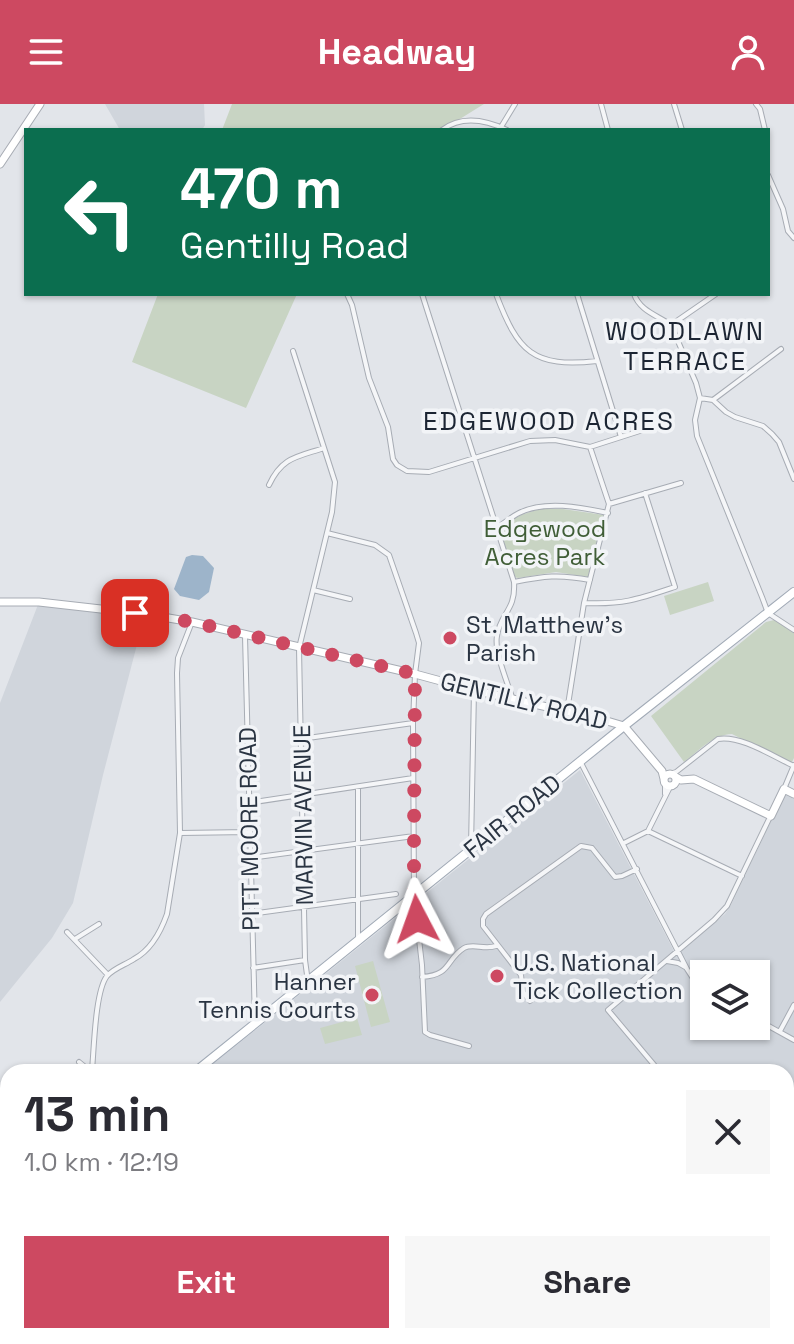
<!DOCTYPE html>
<meta charset="utf-8">
<style>
:root{--surface:#fff;--page:#f7f7f7;--text:#2b2b33;--muted:#7c7c81;--accent:#cd4961}
body{margin:0;font-family:"Space Grotesk",sans-serif;background:var(--page);color:var(--text);height:100vh;display:flex;flex-direction:column;font-size:30px;white-space:nowrap}
*{box-sizing:border-box;margin:0}
p{font-size:26px;color:var(--muted)}
.icon{flex:none;width:44px;height:44px;fill:none;stroke:currentColor;stroke-width:2;stroke-linecap:round;stroke-linejoin:round}
.map{position:relative;flex:1;overflow:hidden}
.details{position:absolute;left:0px;top:960px;width:794px;height:280px;display:flex;flex-direction:column;background:var(--surface);border-radius:24px 24px 0 0;box-shadow:0 2px 6px #0004}
.details>*{flex:none}
.hud{position:absolute;left:24px;top:24px;width:746px;height:168px;border-radius:0px;box-shadow:0 2px 6px #0004;background:#0b6e4f;color:#fff;overflow:hidden}
.tools{position:absolute;left:690px;top:856px;display:grid;gap:16px}
.tools a{display:grid;place-items:center;width:80px;height:80px;border-radius:0px;background:var(--surface);box-shadow:0 2px 6px #0004;font-size:40px}
.pin{position:absolute;display:grid;place-items:center;width:68px;height:68px;color:#fff;margin:-34px;border-radius:16px;box-shadow:0 4px 12px #0006}
.me{position:absolute;width:88px;margin:-44px;rotate:356deg;stroke-linejoin:round;filter:drop-shadow(0 0 6px #0008)}
.turn{display:flex;align-items:center;gap:28px;height:168px;padding:0 24px;font-size:36px}
.turn .icon{width:104px;height:104px;stroke-width:2.5}
.turn b{display:block;font-size:56px;line-height:68px}
.round{display:grid;place-items:center;flex:none;width:84px;height:84px;border-radius:0px;background:var(--page)}
.overview{display:flex;align-items:center;justify-content:space-between;height:136px;padding:0 24px}
h1{font-size:48px;font-weight:600;line-height:60px}
.button{display:flex;gap:16px;margin-top:auto;padding:16px 24px}
.button a{flex:1;height:92px;border-radius:0px;background:var(--accent);color:#fff;font-size:32px;font-weight:600;line-height:92px;text-align:center}
.button a+a{background:var(--page);color:var(--text)}
header{display:flex;justify-content:space-between;align-items:center;height:104px;padding:0 24px;background:var(--accent);color:#fff;font-size:36px;font-weight:600}
.map>svg:first-child{display:block}
</style>
<header><svg class="icon" aria-label="menu" viewBox="0 0 24 24"><path d="M4 6h16M4 12h16M4 18h16"/></svg>Headway<svg class="icon" aria-label="person" viewBox="0 0 24 24"><circle cx="12" cy="8" r="4"/><path d="M4 21q1-7 8-7t8 7"/></svg></header>
<div class="map">
<svg width="794" height="1240" viewBox="0 0 794 1240">
<rect width="100%" height="100%" fill="#e2e5ea"/>
<path fill="#d0d5dc" fill-rule="evenodd" d="M105,0H204L205,21L202,26H120Z
M39,498L145,510L103,671L73,799L52,834L0,898V599Z
M580,666L676,851L725,810L731,801L785,688L794,693V1240H339L313,1232H786V968H203ZM704,870H756V922H704Z"/>
<path fill="#c8d4c3" d="M232,0H484L442,26H222Z
M158,190H297L246,304L132,258Z
M539,405H563L604,411L588,473L556,468L518,474L514,473L501,430C505,414 525,410 539,405Z
M708,478L714,497L670,511L664,492Z
M774,516L794,529V654L791,660L732,630C712,631 699,647 684,658L651,612L766,518Z
M373,857L390,918L371,923L355,862Z
M357,914L362,931L325,940L320,924Z
M601,1232H657L664,1240H605Z"/>
<path fill="#9db4ca" d="M192,451L203,452L214,464L209,488L199,496L180,492L174,485L186,453Z"/>
<g fill="none" stroke-linecap="round" stroke-linejoin="round">
<g stroke="#a7acb4" stroke-width="6">
<path id="street" d="M601,0L608,26
M674,0L682,26
M756,0L760,5L765,26
M501,23L515,0
M442,26C462,11 486,16 507,26
M768,71L783,105L788,127L794,134
M347,190L352,201L369,274L388,323L393,355L397,361L407,367L429,368L530,337L555,336L590,343L646,325
M422,190L514,478C516,507 500,509 497,532C494,547 507,577 512,593
M496,190C518,248 533,264 597,257
M577,190L621,333
M634,190C640,207 657,211 671,221L716,190
M671,221L696,279L700,294L695,316L697,332L762,493L768,509L794,526
M293,247L335,378L332,408L299,544L305,856L308,878
M700,294L713,296L726,308L735,313L763,322L772,330L779,338L794,375
M713,296L781,245
M269,381C282,353 297,353 324,344
M609,400L681,379
M497,424C504,419 511,413 519,409C545,396 580,403 608,409
M327,429L375,441L389,451L416,529L419,539L415,570L413,619L414,792L422,861L425,928L430,931L469,942
M514,478C544,472 559,470 590,476
M313,486L350,495
M584,499C623,501 639,495 675,483L645,389
M245,532L255,919
M567,607L584,499L609,400L590,343
M301,635L413,619
M580,657L687,865L698,882L704,886
M670,670L676,668L718,635C741,631 772,652 794,662
M358,683V837
M784,685L794,661
M665,690V679
M248,699L413,674
M648,727L742,772
M648,727L671,681
M180,729L249,728
M624,739L648,727
M471,744L474,586
M250,754L414,732
M251,810L396,790
M67,828L108,871
M75,835L99,820
M667,857L678,859L685,863
M253,864L305,856
M422,873C452,871 445,856 464,844C473,839 484,846 496,842
M530,897L523,888L521,871L483,822V815L486,810L581,742L592,744L615,773L622,772L637,765
M756,915L794,936
M780,927L794,901
M79,958C88,967 97,966 109,968
M92,966C94,946 95,887 107,872C114,864 125,861 134,855C151,846 161,827 167,810L180,729L177,569L178,554L192,518
M660,968L608,906L714,816L727,802L770,713
M786,1100L794,1107
M786,1130L794,1126
M145,1232V1240
M186,1232L195,1240
M195,1232L203,1240
M504,1232L506,1240
M207,1240L208,1232"/>
</g>
<g stroke="#a7acb4" stroke-width="9">
<path id="secondary" d="M0,60L40,0
M0,498H39L145,510L192,518L415,570L474,586L607,617L624,622L662,667L664,675
M664 676a6 6 0 1 1 12 0a6 6 0 1 1-12 0Z
M676,673L681,676L694,675L771,712L784,685L794,690
M0,1091L8,1095"/>
</g>
<g stroke="#a1aab6" stroke-width="10">
<path id="primary" d="M195,968L624,622L794,488
M0,1122L8,1115
M275,1232L311,1240
M0,1236L76,1232"/>
</g>
<use href="#street" stroke="#f5f6f8" stroke-width="4"/>
<use href="#secondary" stroke="#fff" stroke-width="7"/>
<use href="#primary" stroke="#fff" stroke-width="8"/>
</g>
<g fill="none" stroke-linecap="round" stroke-linejoin="round">
<path stroke="#cd4961" stroke-width="14" stroke-dasharray="0 25.2" d="M135,509L192,518L415,570L414,732V792L417,815"/>
</g>
<g fill="#cd4961" stroke="#f2f4f7" stroke-width="3">
<circle cx="450" cy="534" r="8"/>
<circle cx="497" cy="872" r="8"/>
<circle cx="372" cy="891" r="8"/>
</g>
<g text-anchor="middle" dominant-baseline="central" stroke-width="7" stroke-linejoin="round" paint-order="stroke">
<g font-size="24" fill="#405e37" stroke="#f2f4f7">
<text x="545" y="424">Edgewood<tspan x="545" dy="28">Acres Park</tspan></text>
</g>
<g font-size="24" fill="#2a3442" stroke="#f2f4f7" text-anchor="start">
<text x="466" y="520">St. Matthew's<tspan x="466" dy="28">Parish</tspan></text>
<text x="513" y="858">U.S. National<tspan x="513" dy="28">Tick Collection</tspan></text>
<text x="356" y="877" text-anchor="end">Hanner<tspan x="356" dy="28">Tennis Courts</tspan></text>
</g>
<g font-size="24" fill="#2a3442" stroke="#f2f4f7">
<text transform="translate(524 597) rotate(14)">GENTILLY ROAD</text>
<text transform="translate(303 711) rotate(-91)">MARVIN AVENUE</text>
<text transform="translate(512 712) rotate(-39)">FAIR ROAD</text>
<text transform="translate(249 725) rotate(-91)">PITT MOORE ROAD</text>
</g>
<g font-size="26" letter-spacing="2" fill="#1c2533" stroke="#f2f4f7">
<text x="685" y="227">WOODLAWN<tspan x="685" dy="30">TERRACE</tspan></text>
<text x="549" y="317">EDGEWOOD ACRES</text>
</g>
</g>
</svg>
<div class="tools">
<a><svg class="icon" aria-label="layers" viewBox="0 0 24 24"><path d="M12 4l9 5-9 5-9-5zM3 14l9 5 9-5"/></svg></a>
</div>
<div class="pin" style="left:135px;top:509px;background:#d93025"><svg class="icon" aria-label="arrive" viewBox="0 0 24 24"><path d="M6 21V4h12l-3 4 3 4H6"/></svg></div>
<svg class="me" style="left:417px;top:815px" viewBox="-20 -20 40 40"><path d="M0-17L14 15 0 8-14 15z" fill="#cd4961" stroke="#fff" stroke-width="4"/></svg>
<div class="hud">
<div class="turn"><svg class="icon" aria-label="left" viewBox="0 0 24 24"><path d="M17 20v-9H6M10 6l-5 5 5 5"/></svg><div><b>470 m</b>Gentilly Road</div></div>
</div>
<section class="details">
<div class="overview"><div><h1>13 min</h1><p>1.0 km · 12:19</p></div><a class="round"><svg class="icon" aria-label="close" viewBox="0 0 24 24"><path d="M6 6l12 12M18 6L6 18"/></svg></a></div>
<div class="button"><a>Exit</a><a>Share</a></div>
</section>
</div>
